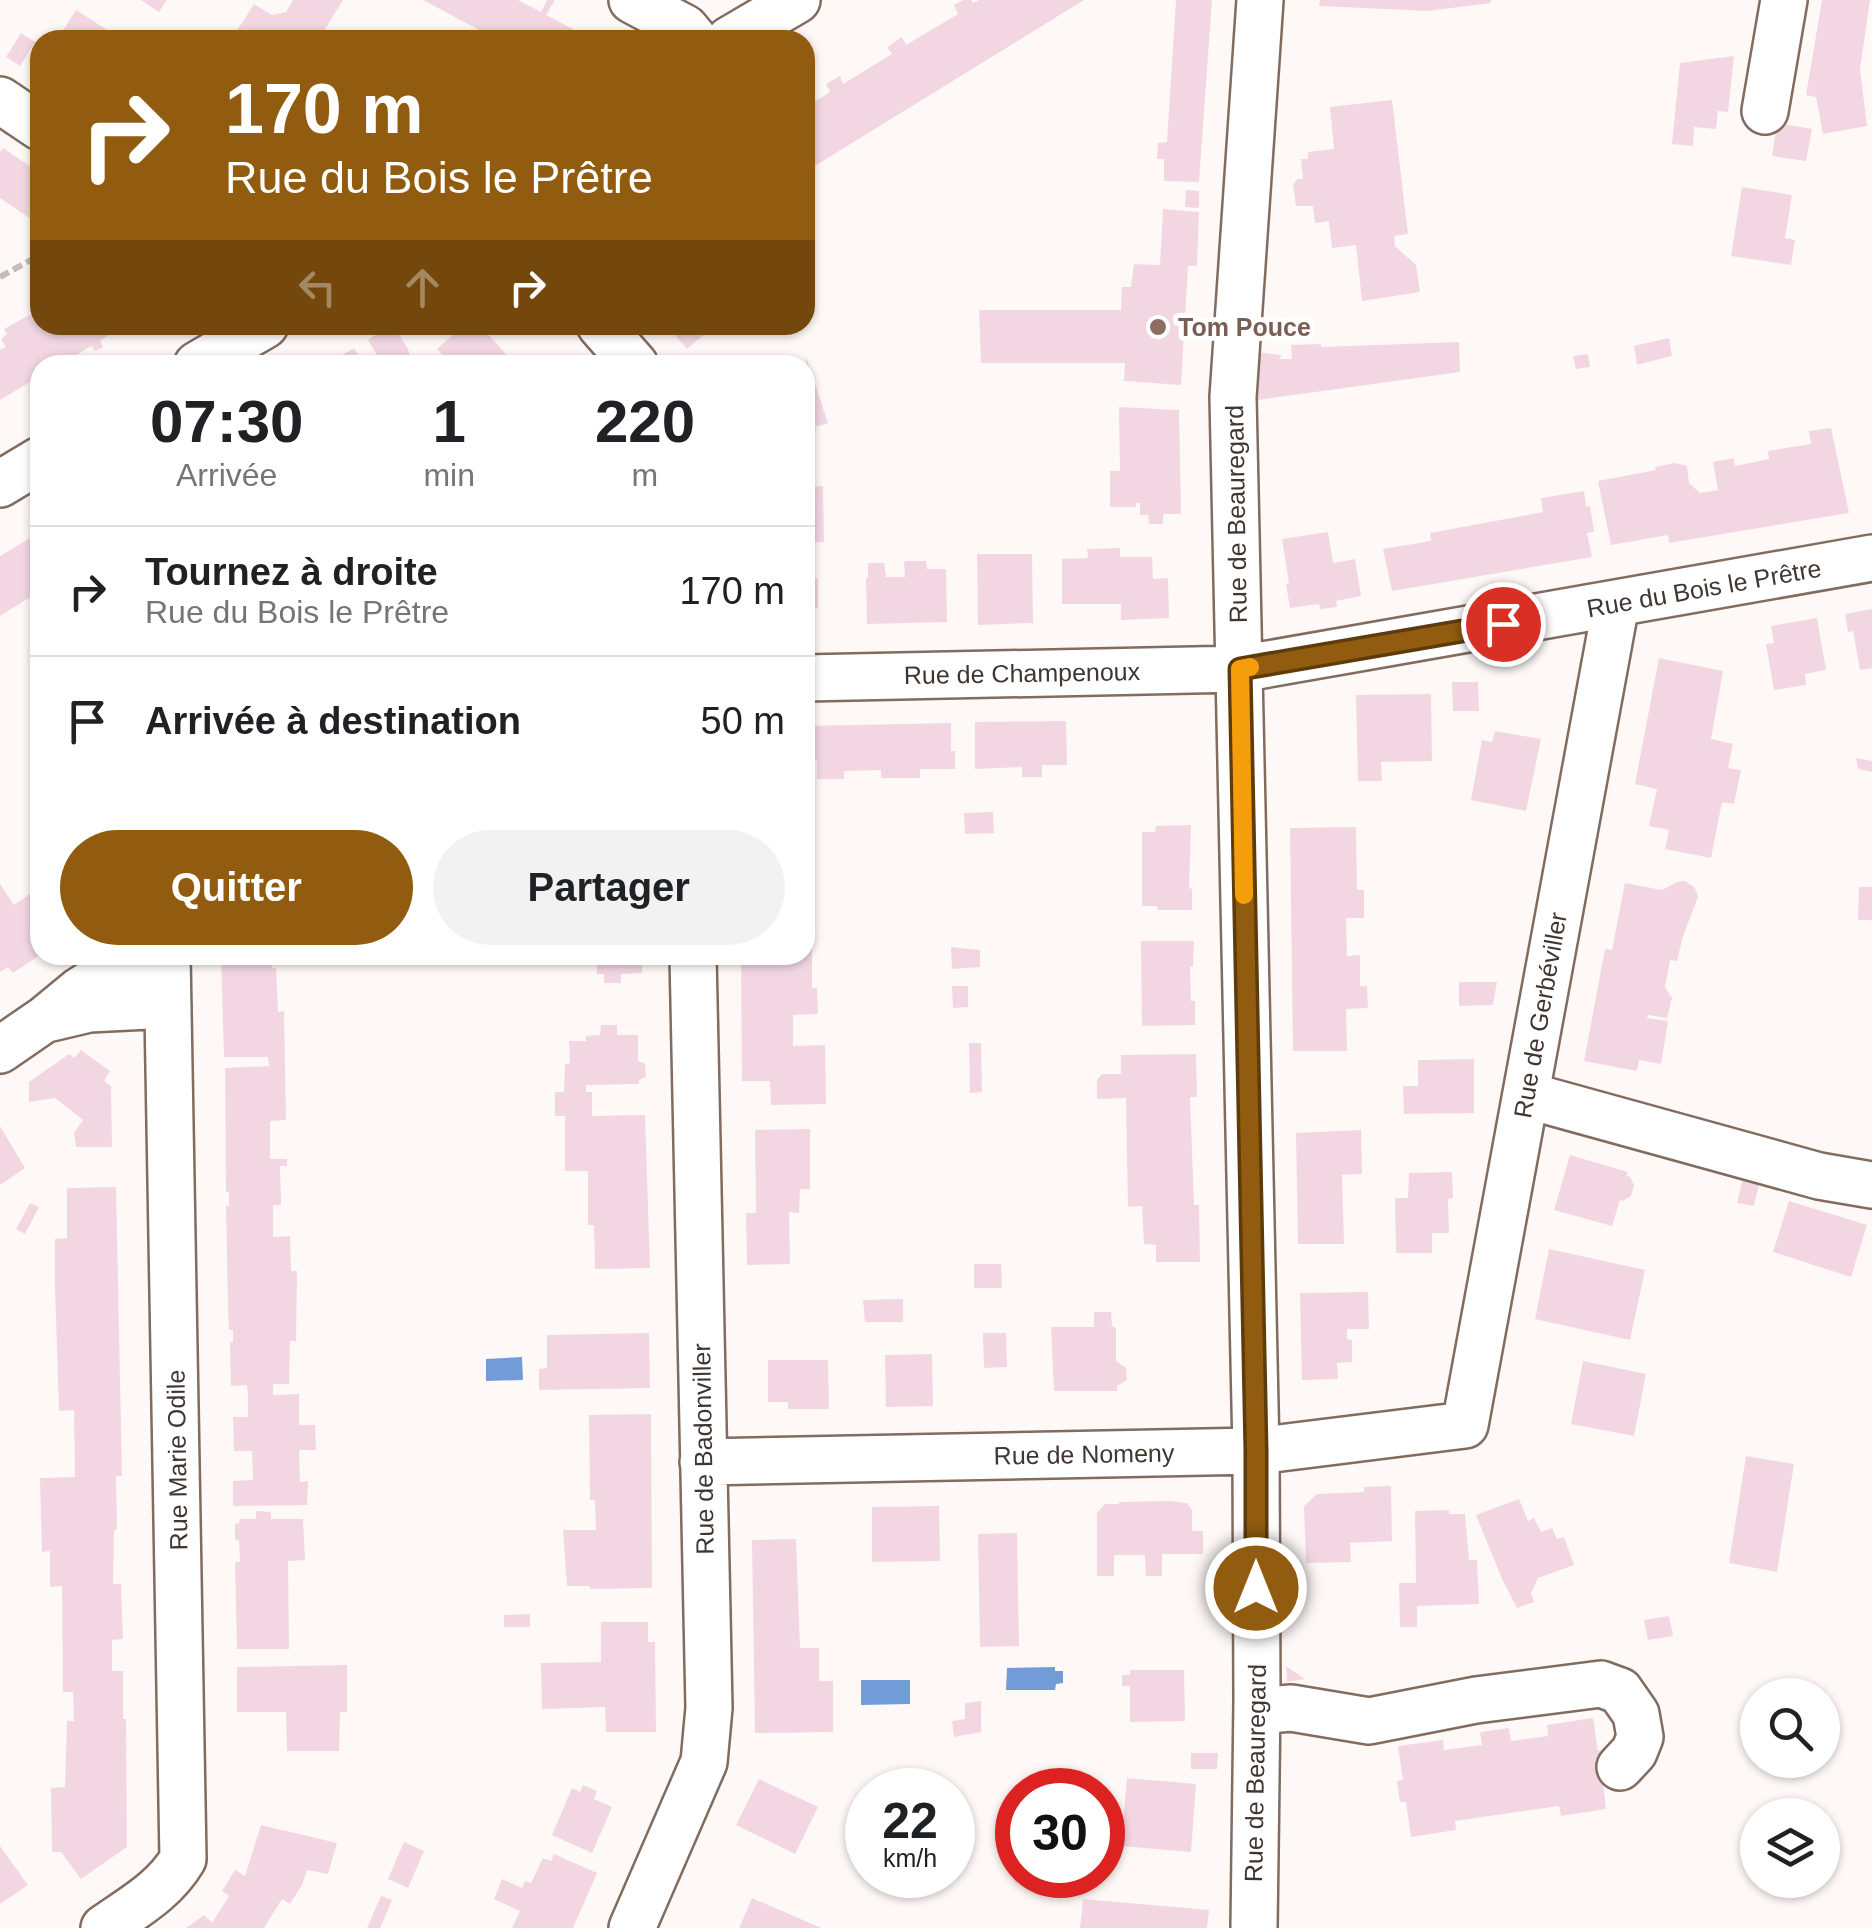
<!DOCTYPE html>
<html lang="fr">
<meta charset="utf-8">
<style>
:root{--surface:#fff;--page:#f2f2f2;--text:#202124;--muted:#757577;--line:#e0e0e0;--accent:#915b10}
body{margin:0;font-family:Arial,sans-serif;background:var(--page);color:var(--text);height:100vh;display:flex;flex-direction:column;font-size:38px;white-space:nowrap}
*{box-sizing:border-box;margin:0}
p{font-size:32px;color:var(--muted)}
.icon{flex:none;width:55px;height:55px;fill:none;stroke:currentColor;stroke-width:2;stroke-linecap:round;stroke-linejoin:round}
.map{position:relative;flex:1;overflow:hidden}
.panel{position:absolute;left:30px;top:355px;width:785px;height:610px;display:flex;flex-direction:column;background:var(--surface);border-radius:30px;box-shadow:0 2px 8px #0004}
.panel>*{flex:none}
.guide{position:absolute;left:30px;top:30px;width:785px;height:305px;border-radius:30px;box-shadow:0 2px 8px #0004;background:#915b10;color:#fff;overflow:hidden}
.buttons{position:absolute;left:1740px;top:1678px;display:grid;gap:20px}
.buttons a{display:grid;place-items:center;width:100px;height:100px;border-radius:50%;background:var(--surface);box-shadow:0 2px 8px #0004;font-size:50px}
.speed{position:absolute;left:845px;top:1768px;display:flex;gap:20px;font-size:50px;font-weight:700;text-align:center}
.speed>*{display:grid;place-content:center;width:130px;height:130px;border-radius:50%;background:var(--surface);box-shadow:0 2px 8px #0004;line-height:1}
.speed small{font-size:25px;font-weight:400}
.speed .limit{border:15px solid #d22;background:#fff;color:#111}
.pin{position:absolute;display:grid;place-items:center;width:85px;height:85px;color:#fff;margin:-42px;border:5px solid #fff;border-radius:50%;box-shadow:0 2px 10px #0007}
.me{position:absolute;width:110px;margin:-55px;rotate:0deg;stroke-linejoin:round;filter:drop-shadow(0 0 8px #0008)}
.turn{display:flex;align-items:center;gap:35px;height:210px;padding:0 30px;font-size:45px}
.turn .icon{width:130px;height:130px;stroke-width:2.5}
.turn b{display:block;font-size:70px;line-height:85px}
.lanes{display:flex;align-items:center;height:95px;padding:0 30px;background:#0003;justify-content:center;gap:50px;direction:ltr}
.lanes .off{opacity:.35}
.eta{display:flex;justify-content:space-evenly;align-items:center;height:170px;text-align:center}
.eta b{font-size:60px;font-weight:800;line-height:70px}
.action{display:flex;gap:20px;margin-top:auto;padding:20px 30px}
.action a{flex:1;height:115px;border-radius:60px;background:var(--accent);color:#fff;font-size:40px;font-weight:800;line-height:115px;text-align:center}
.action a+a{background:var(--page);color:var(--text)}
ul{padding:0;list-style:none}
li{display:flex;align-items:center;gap:30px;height:130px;padding:0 30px;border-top:2px solid var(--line)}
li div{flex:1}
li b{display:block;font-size:38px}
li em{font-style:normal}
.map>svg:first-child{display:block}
</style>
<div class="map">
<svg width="1872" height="1928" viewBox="0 0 1872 1928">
<rect width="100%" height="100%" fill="#fef9f6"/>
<path fill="#719cd8" d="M522,1357L523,1380L486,1381V1359Z
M1055,1667V1671H1063V1683L1056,1684L1055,1690H1006L1007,1668Z
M910,1680V1704L861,1705V1680Z"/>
<path fill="#f2d7e3" d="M141,0H167L159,12Z
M293,0H343L322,34L325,40H231L254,4L272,15L286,12Z
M423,0H518L541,12L547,0H555L546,15L588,37V40H477L483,32Z
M963,0H971L973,3L979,0H1084L805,172V108L830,92L826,84L840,76L843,84L892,54L887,47L902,37L906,45L958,14L954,5Z
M1176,0H1212L1199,182L1164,181V159H1157L1158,143L1167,142Z
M1320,0H1491V3L1428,11L1319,6Z
M1822,0H1870L1860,69L1867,126L1823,134L1816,97L1806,95Z
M76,10L115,35L123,40H57Z
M21,33L35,42L20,66L6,57Z
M1734,56L1728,112L1718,111L1716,129L1694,127L1693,146L1672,144L1680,63Z
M1392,100L1408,234L1394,236L1395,246L1416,265L1420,292L1362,301L1356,245L1332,248L1329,221L1315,223L1313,206H1296L1293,185L1297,179H1303L1301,159H1308V152L1334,149L1330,107Z
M1777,123L1812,129L1806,161L1772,156Z
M3,148L40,173V225L0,198V152Z
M1742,187L1792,195L1785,238L1795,240L1791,265L1731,256Z
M1186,190L1199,191V208L1185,207Z
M1163,209L1199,212L1197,266H1188L1181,385L1124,381L1125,363H981L979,310H1121L1122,287H1131L1134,264L1160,265Z
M40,309V325H128L131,330L122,335L119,330L100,340L103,347L95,351L91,346L72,358L76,365H40V376L0,400V350L6,347L1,339L7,334L4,329Z
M390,325H393L408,349L413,365H383L368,340Z
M464,325H493L485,331L516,365H452L437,349Z
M666,325H711L713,327L687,349Z
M1669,338L1672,356L1637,365L1634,346Z
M1459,342L1460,372L1251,401L1256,352L1281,355L1280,359H1292L1291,345L1321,344V347Z
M354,348L364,365H325Z
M1588,354L1590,367L1576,369L1573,356Z
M806,357L828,423L815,427L816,431L805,435Z
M1119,407L1179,410L1181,514H1163V524H1149L1148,515H1140V503H1136V507H1110V471H1120Z
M1831,428L1849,513L1669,543L1668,535L1611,545L1598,481L1656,470L1655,467L1675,463L1687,466L1689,483L1700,493L1718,490L1713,462L1734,458L1735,466L1769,459L1768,451L1811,444L1809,431Z
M823,486L824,542L805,543V487Z
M1584,491L1586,507L1590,506L1594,532L1587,533L1592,557L1392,591L1383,549L1431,541L1430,533L1543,512L1541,498Z
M40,532V591L0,616V556Z
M1328,532L1333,563L1355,559L1361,596L1336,601L1337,607L1320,609L1319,604L1290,608L1286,584L1289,583L1282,539Z
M1120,548V557H1152L1153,579L1168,578L1169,618L1121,620V604H1062V559L1088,558L1087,549Z
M977,554H1032L1033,623L978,625Z
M904,561H926L927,569H946L947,622L867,624L866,578L868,577V563H884L886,577H905Z
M805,578H818V608H805Z
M1872,609V668L1860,670L1853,631L1848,632L1845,614Z
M1817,618L1826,670L1805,674L1806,685L1774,690L1766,644L1774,643L1771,626Z
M1659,658L1723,671L1711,739L1733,744L1728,768L1741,770L1734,804L1722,802L1711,858L1665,849L1669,830L1649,826L1657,789L1635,784Z
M1452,682H1478L1479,711H1453Z
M1431,694L1432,761L1381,762L1382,781H1358L1356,695Z
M1066,721L1067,765H1042V777H1022V767L975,769V722Z
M951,723V751H955V769H920V778H881V770L844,771V779H817V760H805V726Z
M1495,731L1541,739L1526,811L1471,800L1482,740L1492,742Z
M1856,758L1872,761V772L1858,769Z
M993,812L994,833L965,834L964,813Z
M1191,825L1189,889L1192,888V910H1158L1157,906H1142V832H1155L1156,826Z
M1356,827L1357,890H1364V918H1346L1347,956L1360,955V986H1367L1368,1008L1346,1009L1347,1051H1293L1290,828Z
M1685,881L1695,888L1698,897L1683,936L1677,961L1670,960L1665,987L1672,998L1667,1018L1648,1015L1647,1018L1668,1021L1661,1064L1639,1060L1637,1071L1584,1061L1605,949L1612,950L1625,883L1662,890L1677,882Z
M0,884L14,905L40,887V955L13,973L8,967L0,972Z
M1859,887H1872V920H1858Z
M812,931V988H817L818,1014L793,1015V1046L825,1045L826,1104L771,1105L770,1081H742L741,955H805V932Z
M1141,941H1194L1193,966L1190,967L1191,1001H1195V1025L1142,1026Z
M951,947L980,950V967L952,969Z
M221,955H272V968H276L278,1012L284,1011L286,1120L270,1121V1159H287V1166H280L281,1205H273V1237L290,1236L291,1271H297L296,1341H290L289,1384H273V1395L299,1394V1425H315L316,1450H299L300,1482L308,1481L307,1505L233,1506V1481L253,1480L252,1451H234L233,1417H248V1395L247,1385L231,1386L230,1342H233V1330H229L228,1307L226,1206H229V1192H226L225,1068L269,1066L268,1057H224Z
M597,955H642V973L621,974V983H604V974H597Z
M1459,982H1497L1493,1005L1459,1006Z
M952,986H968V1007L953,1008Z
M601,1025H617V1035H638V1061L645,1064L646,1077L639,1080V1084L586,1085V1092H592V1116L645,1115L650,1268L595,1269L594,1225H588V1171H565V1116H555V1092H564L565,1064L570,1063L569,1041H586V1036L600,1035Z
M969,1043H981L982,1092L970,1093Z
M81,1050L110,1071L104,1081L111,1086L112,1147H76L74,1133L83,1120L55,1098L29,1102V1082L69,1054L74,1058Z
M1196,1054L1197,1097H1190L1194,1205H1199L1200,1262H1156V1245L1144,1244L1142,1206L1128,1207L1126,1098L1097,1099V1080L1102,1074H1121V1055Z
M1474,1059V1113L1404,1114L1403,1086H1418V1060Z
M0,1126L25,1168L0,1185Z
M810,1129V1189H800L799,1213L789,1212L790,1264L747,1265L746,1213H756L755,1130Z
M1361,1130L1362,1174L1342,1175L1344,1244H1298L1296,1133Z
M1570,1155L1628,1172L1626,1176L1630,1177L1634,1185L1631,1196L1623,1201L1620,1200L1612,1226L1554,1210Z
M1764,1164L1754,1206L1737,1203L1744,1173Z
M1452,1172L1453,1198L1448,1199L1449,1233H1432V1253H1396L1395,1198H1408L1409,1173Z
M116,1187L122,1476H116L117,1529L114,1530L113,1584H121L123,1639L112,1640V1671H123V1719H126L127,1847L81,1879L61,1852H52L51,1788L65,1787L67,1721H74L73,1692H63L62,1586L50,1587V1551L42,1552L40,1478L75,1477L74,1410L59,1411L55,1287V1239L67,1238V1188Z
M1789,1201L1867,1225L1851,1277L1773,1252Z
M30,1203L39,1207L25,1234L16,1229Z
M1549,1249L1645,1270L1630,1340L1535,1319Z
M974,1264H1001L1002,1288H974Z
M1368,1292L1369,1329H1347V1339L1352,1340V1362L1337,1363L1338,1379L1302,1380L1300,1293Z
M903,1299V1322H865L863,1300Z
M1094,1312H1111L1112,1326L1116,1328V1361L1126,1368L1127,1380L1117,1386V1391H1054L1051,1327H1094Z
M649,1333L650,1388L539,1390V1369L547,1368V1335Z
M983,1333H1006L1007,1367L984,1368Z
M932,1354L933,1406L886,1407L885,1355Z
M768,1360H828L829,1409H788V1402H768Z
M1583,1361L1646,1374L1634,1436L1571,1424Z
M651,1414L652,1588L590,1589V1586H567L563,1530H596L595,1500H590L589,1415Z
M1746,1456L1794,1464L1777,1572L1729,1563Z
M1391,1486L1392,1541L1350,1543L1351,1562L1306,1563L1304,1506L1317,1494L1364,1492V1487Z
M1519,1499L1528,1521L1534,1518L1541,1532L1552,1528L1557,1539L1564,1537L1574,1565L1538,1578L1531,1593L1534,1602L1517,1608L1502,1579L1476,1515Z
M1169,1501L1187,1503L1192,1510V1531H1203V1554H1162V1576H1146L1145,1555H1114V1576H1097V1513L1105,1504H1119V1502Z
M939,1506L940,1561L872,1562V1507Z
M1449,1510V1514H1465L1469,1560H1477L1479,1604L1417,1606V1627H1400L1399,1583H1416L1415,1511Z
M256,1511L271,1512V1519H303L305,1560L288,1561L289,1649H237L235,1562H240L239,1540H235V1524L239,1523L240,1519H256Z
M1017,1533L1019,1646L980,1647L978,1534Z
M796,1539L800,1648H819V1681H833V1732L755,1733L752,1540Z
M530,1614V1627H504V1615Z
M1669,1616L1673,1636L1648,1640L1644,1620Z
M601,1622H648V1642H655L656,1732H606L605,1707L542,1709L541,1663L601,1662Z
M347,1665V1712H340L339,1751H287L286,1712H237V1667Z
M1286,1666L1305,1679L1287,1682Z
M1130,1670H1184L1185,1721L1130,1722V1686H1122V1675H1130Z
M981,1701V1732L954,1737L952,1721L965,1719V1703Z
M1593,1718L1598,1751L1604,1750L1608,1772L1602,1773L1606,1809L1561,1816L1559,1806L1455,1821L1456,1830L1411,1837L1406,1802H1400L1397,1781L1403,1780L1398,1746L1443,1740L1444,1750L1482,1745L1480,1732L1509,1728L1511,1741L1548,1736L1547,1725Z
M1191,1753H1218L1217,1769H1191Z
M1127,1778L1196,1784L1191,1852L1121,1846Z
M759,1779L818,1807L795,1854L736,1825Z
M583,1785L597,1791L594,1799L612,1807L592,1853L552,1835L572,1788L580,1792Z
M261,1825L337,1843L328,1874L307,1870L302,1885L290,1904L282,1899L264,1928H186L204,1915L212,1923L229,1896L222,1891L235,1870L245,1876Z
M404,1842L424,1851L408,1888L388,1879Z
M0,1846L28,1885L0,1904Z
M554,1854L597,1873L573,1928H512L520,1911L494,1899L502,1879L522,1888L525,1881L531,1883L543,1858L551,1861Z
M381,1896L392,1900L380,1928H367Z
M752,1898L821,1928H739Z
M1083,1899L1209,1910L1207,1928H1080Z"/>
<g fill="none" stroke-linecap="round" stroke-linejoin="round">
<g stroke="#816c5f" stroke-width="50">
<path id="minor" d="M632,0L685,28L695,40
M729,40L797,0
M0,100L40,127
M1765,111L1784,0
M600,325L635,365
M197,365L265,325
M0,484L40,460
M805,678L1240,669L1872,558
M51,1018L89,1009L168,1005
M0,1050L45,1019L79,991L115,968L129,963L167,960
M1526,1095L1819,1176L1872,1185
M703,1462L1256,1451L1465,1425L1616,604
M1257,1711L1291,1708L1369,1721L1476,1700L1601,1684L1620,1691L1636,1714L1640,1737L1634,1752L1620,1767
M104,1928C134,1907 164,1891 183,1859L167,955
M632,1928L704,1762L709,1708L693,955
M1254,1928L1257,1701L1256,1451L1233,397L1260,0"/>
</g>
<path stroke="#c3bcb8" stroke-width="6" stroke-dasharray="10 5" stroke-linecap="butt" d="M0,277L40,255"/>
<use href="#minor" stroke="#fff" stroke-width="45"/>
</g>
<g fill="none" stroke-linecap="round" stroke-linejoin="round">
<g stroke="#5e3b0a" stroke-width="25">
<path id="route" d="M1256,1588V1451L1240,669L1503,624"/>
</g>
<use href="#route" stroke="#915b10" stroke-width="18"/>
<path stroke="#f59e0b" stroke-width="18" d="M1244,895L1240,669L1250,667"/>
</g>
<circle fill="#8d6e63" stroke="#fff" stroke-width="4" cx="1158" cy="327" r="10"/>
<g text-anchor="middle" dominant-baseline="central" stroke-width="10" stroke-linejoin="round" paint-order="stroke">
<g font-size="25" font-weight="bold" fill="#785e54" stroke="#fff" text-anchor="start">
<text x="1178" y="327">Tom Pouce</text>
</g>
<g font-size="25" fill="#403631" stroke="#fff">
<text transform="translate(1236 514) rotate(-91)">Rue de Beauregard</text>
<text transform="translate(1704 588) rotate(-10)">Rue du Bois le Prêtre</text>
<text transform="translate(1022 673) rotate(-1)">Rue de Champenoux</text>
<text transform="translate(1540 1015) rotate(-80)">Rue de Gerbéviller</text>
<text transform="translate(703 1449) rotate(-91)">Rue de Badonviller</text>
<text transform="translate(1084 1454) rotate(-1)">Rue de Nomeny</text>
<text transform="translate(177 1460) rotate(-91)">Rue Marie Odile</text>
<text transform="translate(1255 1773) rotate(-89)">Rue de Beauregard</text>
</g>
</g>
</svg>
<div class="buttons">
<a><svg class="icon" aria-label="search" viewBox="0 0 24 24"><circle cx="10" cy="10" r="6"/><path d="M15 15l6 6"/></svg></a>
<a><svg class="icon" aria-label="layers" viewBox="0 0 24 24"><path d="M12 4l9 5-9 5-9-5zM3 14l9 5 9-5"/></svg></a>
</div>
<div class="speed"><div>22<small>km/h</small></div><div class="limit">30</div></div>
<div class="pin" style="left:1503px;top:624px;background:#d93025"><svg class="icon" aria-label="arrive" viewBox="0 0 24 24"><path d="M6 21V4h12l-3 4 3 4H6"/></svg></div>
<svg class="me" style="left:1256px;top:1588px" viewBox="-20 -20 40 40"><circle r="17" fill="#915b10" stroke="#fff" stroke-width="3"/><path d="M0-11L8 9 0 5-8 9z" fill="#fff"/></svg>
<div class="guide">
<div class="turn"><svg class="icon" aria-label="right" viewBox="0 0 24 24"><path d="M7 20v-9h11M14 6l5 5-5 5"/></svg><div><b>170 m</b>Rue du Bois le Prêtre</div></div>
<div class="lanes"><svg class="icon off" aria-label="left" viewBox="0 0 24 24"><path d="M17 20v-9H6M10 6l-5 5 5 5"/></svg><svg class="icon off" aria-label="ahead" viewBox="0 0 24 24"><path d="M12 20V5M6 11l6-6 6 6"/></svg><svg class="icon" aria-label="right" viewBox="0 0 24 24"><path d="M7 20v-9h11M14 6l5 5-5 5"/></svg></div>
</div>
<section class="panel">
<div class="eta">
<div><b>07:30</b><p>Arrivée</p></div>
<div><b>1</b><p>min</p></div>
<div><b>220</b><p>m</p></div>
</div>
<ul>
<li><svg class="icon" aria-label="right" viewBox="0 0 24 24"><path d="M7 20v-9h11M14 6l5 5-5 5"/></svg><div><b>Tournez à droite</b><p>Rue du Bois le Prêtre</p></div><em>170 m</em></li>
<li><svg class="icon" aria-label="arrive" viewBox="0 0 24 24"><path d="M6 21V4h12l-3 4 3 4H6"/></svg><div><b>Arrivée à destination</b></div><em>50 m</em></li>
</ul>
<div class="action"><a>Quitter</a><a>Partager</a></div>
</section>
</div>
